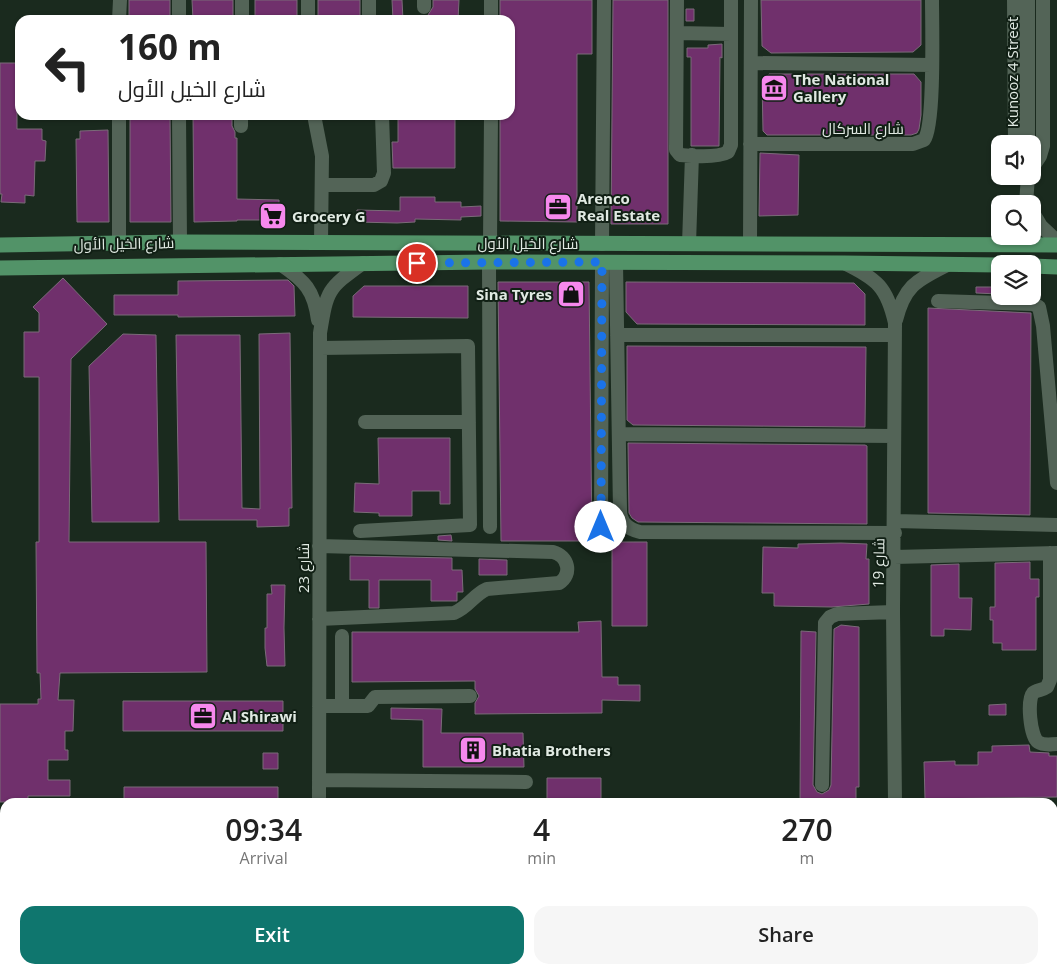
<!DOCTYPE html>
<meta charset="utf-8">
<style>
:root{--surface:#fff;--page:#f6f6f6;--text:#222;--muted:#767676;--accent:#0f766e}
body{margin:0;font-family:"Open Sans",Cairo,sans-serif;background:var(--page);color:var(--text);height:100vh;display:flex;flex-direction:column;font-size:19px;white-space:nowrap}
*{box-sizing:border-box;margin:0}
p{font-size:16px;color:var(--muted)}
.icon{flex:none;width:28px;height:28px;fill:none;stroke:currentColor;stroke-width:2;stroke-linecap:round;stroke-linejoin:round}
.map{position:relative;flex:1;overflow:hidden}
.sheet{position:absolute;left:0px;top:798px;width:1058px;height:176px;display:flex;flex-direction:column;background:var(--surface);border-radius:15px 15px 0 0;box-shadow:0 1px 4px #0004}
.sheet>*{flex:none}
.top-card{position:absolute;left:15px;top:15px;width:500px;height:105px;border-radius:15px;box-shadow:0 1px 4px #0004;background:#fff;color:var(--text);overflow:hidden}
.fabs{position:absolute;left:991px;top:135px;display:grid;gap:10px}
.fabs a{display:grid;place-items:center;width:50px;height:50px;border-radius:10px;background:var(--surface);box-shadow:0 1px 4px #0004;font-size:25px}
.pin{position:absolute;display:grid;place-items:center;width:42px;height:42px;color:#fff;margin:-21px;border:2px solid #fff;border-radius:50%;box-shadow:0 1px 5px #0007}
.me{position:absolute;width:55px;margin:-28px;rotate:0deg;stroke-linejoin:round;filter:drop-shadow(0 0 4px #0008)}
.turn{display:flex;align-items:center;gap:18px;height:105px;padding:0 20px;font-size:22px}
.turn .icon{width:65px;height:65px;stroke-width:2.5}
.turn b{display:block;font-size:35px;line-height:42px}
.eta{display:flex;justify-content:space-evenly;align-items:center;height:85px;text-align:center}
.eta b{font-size:30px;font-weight:600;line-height:35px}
.cta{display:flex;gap:10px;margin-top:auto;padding:10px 20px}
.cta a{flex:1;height:58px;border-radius:15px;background:var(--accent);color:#fff;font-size:20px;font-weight:600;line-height:58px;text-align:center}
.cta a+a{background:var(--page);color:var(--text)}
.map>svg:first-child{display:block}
</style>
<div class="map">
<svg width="1057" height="973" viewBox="0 0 1057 973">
<rect width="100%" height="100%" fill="#1a2a1e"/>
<path fill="#70306c" stroke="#7b6b79" d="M129,0H170V20H129Z
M192,0H233V20H193Z
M255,0H297V20H255Z
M318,0H360V20H318Z
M392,0H402L403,20H393Z
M433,0H459L458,20H428V15L433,7Z
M500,0H592V54H577V222L500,221V115H510V20H500Z
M613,0H668V224H611Z
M761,0H921V45L913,52L771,53L762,46Z
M686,9H694V21H686Z
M722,44V58L720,57L719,146H691V57H687V48H708V45Z
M0,63H20V85H17V129H42V140L46,141L45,161H35L34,196L25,195V203L1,202L2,194H0Z
M769,74H914L921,82V115L919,129L917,133L911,135H767L763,131L762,81Z
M130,115H170L171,222H130Z
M193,115H232V126L235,132V138H237V199L279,200V220H237V221L194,222Z
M398,115H455V168H393L392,142H398Z
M108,130L109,222H77L76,139H80V131Z
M760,153L799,155L798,215L759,216Z
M400,197H435V202H461V207L481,206V216L461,217V220L415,219V222L397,223L357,222V210L400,211Z
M63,278L107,324L71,359L69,542H206L207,672L60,673L58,700H74L73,731H65V750H68V760H48V780H70V796H28V802H0V704H38V699H41L40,673H37L36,542H39V377H24V332H39V313L33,307Z
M288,280L294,286L295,316L178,317V315H114V295H178V281Z
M498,282H589L592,541H501Z
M626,282L854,283L865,294V325L637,324L626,312Z
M364,286H468V318L353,317V296Z
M976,287H1000V294L976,293Z
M928,308L1031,313L1030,515L928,513Z
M290,333L292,508H289V526L257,527V520H179L176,335H240L242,508L260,509L259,334Z
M123,334L156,335L159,522H92L89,366Z
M627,346L866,347L865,427L633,425L627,420Z
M378,438H450V504H440V491H412V516H379V513L354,512L355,483L379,484Z
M628,443L865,445L867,446V524L638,522L632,518L629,513Z
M451,535L452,541L438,540V536Z
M612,542H647V626H612Z
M841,543L867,544L866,559H869V604L832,607L774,606V593H762L763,547L798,548V544Z
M350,556L452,558V570H462L463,592H457V601H431V580H379V608H369V580H350Z
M479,559L507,560V575H479Z
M1030,562V579H1039V597H1036V650H1002V643H993V620H990V607H995V563Z
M959,564V598H972L971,630L944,629V636H931V565Z
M271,585H285L284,628L285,666H267L265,648V628H267V594H272Z
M601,621L602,677H618V685H640V701L602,700V713L475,714V703L479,696L475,689V681L352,682V632H579L578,622Z
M841,625L859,627V787H856V802H800L801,631L816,632L813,785L817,792L822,794L829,790L831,785L834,629Z
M123,701H283V731H123Z
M1006,704V715H989V705Z
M391,708L442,709L441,733H523L524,767H423V720L391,719Z
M1029,745L1030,752L1049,753V756H1057V797L925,799L924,762L955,761V765H978V752H992V746Z
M263,753H278V769H263Z
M547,778H601V802H547Z
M124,787H278V802H124Z"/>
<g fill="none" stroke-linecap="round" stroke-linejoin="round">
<path stroke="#38473c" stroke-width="14" stroke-dasharray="14 7" stroke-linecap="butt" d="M1052,841H1057"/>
<path stroke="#536457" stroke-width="14" d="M308,0V16
M369,0V20
M677,0L676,150L680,155C691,156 718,158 728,152L731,145V0
M1014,0L1015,144
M424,7V0
M119,20L120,0
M179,20V0
M242,20V0
M491,20V0
M677,33L731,34
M751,63L932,65
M179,115L180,242
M314,115L322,156L321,243
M241,126V115
M750,144H913L924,140C935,126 932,23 932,0
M1028,144V0
M1032,168L1040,156L1043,146V0
M322,185H374L381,181L384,173L382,115
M1026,204L1028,176
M1032,211L1041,226L1057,241
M119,242V115
M490,243L491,115
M602,244L604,0
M689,244L692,155
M750,244L751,0
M489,262L490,527
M616,263L620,510C620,522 627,529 640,532L895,533
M844,263C877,279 887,287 895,323L893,612L895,802
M280,264C305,281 314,290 318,320
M938,301L1033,304L1039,307L1043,326L1057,483
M896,320C905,284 918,280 949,264
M617,335H895
M320,348L468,346L470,525L360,531
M365,422H469
M619,434L894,436
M895,521L1057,525
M601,527L602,262
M1050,553V680L1047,687C1043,690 1036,690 1033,693C1027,700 1030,736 1038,742C1044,746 1051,744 1057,744
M894,557L1057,553
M319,619L454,613C469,607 473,595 487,589L559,583C573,574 568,556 553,552L319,546
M319,706H368L375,697L470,696
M342,706V636
M319,780L526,782
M822,785L825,623L830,617L837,614L893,612
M319,802L320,333C327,290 327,289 363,263
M0,928L5,929
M896,969V973
M318,973V969
M531,973V969
M1044,973V969"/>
<path stroke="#529368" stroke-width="15" d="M0,245L180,242L1057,245
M1032,266L1057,267
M0,268L489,262L844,263L1000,265"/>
</g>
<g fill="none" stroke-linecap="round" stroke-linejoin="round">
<path stroke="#1a73e8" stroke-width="9" stroke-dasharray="0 16.2" d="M417,263L602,262L601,527"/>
</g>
<defs>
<g id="museum-square" transform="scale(1.4375)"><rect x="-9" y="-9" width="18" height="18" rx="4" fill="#f688ed" stroke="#112015"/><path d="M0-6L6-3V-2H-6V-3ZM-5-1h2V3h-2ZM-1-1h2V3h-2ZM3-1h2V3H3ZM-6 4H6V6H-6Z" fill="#111"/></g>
<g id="office-square" transform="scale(1.4375)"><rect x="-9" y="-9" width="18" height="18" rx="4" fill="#f688ed" stroke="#112015"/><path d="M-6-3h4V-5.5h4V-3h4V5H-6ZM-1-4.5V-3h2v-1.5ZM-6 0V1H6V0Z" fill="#111"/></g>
<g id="supermarket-square" transform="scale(1.4375)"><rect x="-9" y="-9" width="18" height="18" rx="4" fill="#f688ed" stroke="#112015"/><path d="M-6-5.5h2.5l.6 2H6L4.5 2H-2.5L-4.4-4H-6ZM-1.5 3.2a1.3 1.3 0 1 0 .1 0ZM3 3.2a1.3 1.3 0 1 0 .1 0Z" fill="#111"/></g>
<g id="shop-square" transform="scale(1.4375)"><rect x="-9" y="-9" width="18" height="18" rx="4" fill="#f688ed" stroke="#112015"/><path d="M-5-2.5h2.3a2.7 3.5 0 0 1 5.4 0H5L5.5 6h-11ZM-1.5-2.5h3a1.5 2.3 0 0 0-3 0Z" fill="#111"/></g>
<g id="building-square" transform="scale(1.4375)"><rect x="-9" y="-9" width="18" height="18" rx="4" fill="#f688ed" stroke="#112015"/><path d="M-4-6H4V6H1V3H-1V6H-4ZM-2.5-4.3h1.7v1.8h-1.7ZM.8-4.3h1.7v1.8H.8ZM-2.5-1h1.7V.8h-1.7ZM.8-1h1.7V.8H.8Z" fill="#111"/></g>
</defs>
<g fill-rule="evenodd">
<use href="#museum-square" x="774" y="88"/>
<use href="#office-square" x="558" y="207"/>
<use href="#supermarket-square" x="273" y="216"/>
<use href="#shop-square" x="571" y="294"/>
<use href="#office-square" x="203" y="716"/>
<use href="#building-square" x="473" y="750"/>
</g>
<g text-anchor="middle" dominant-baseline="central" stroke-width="4" stroke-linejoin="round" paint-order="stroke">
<g font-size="15" fill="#e1eae3" stroke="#112015">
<text transform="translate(1012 72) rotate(-90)">Kunooz 4 Street</text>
<text x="863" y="128">شارع السركال</text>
<text transform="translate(124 243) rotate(-1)">شارع الخيل الأول</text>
<text x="528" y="243">شارع الخيل الأول</text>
<text transform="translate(878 563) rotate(-89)">شارع 19</text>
<text transform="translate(303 568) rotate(-90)">شارع 23</text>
</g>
<g font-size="15" font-weight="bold" fill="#e1eae3" stroke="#112015" text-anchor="start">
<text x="793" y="79">The National<tspan x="793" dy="17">Gallery</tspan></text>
<text x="577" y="198">Arenco<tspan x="577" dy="17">Real Estate</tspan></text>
<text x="292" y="216">Grocery G</text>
<text x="552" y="294" text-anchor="end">Sina Tyres</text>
<text x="222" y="716">Al Shirawi</text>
<text x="492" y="750">Bhatia Brothers</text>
</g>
</g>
</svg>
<div class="fabs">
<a><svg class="icon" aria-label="sound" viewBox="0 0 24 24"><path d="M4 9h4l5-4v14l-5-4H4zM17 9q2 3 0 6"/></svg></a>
<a><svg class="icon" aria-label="search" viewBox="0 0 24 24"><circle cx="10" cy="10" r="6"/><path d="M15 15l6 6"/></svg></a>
<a><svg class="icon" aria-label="layers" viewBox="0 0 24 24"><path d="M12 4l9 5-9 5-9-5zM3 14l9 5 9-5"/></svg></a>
</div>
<div class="pin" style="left:417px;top:263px;background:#d93025"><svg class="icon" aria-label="arrive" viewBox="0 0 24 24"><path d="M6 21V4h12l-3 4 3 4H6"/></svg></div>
<svg class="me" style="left:601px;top:527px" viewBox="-20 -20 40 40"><circle r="19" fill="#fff"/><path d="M0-13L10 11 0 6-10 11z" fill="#1a73e8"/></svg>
<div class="top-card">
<div class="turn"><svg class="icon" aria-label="left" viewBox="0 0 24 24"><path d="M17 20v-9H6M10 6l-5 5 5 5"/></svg><div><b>160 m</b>شارع الخيل الأول</div></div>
</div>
<section class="sheet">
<div class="eta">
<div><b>09:34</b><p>Arrival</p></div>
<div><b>4</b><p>min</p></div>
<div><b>270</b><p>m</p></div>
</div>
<div class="cta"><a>Exit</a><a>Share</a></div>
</section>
</div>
